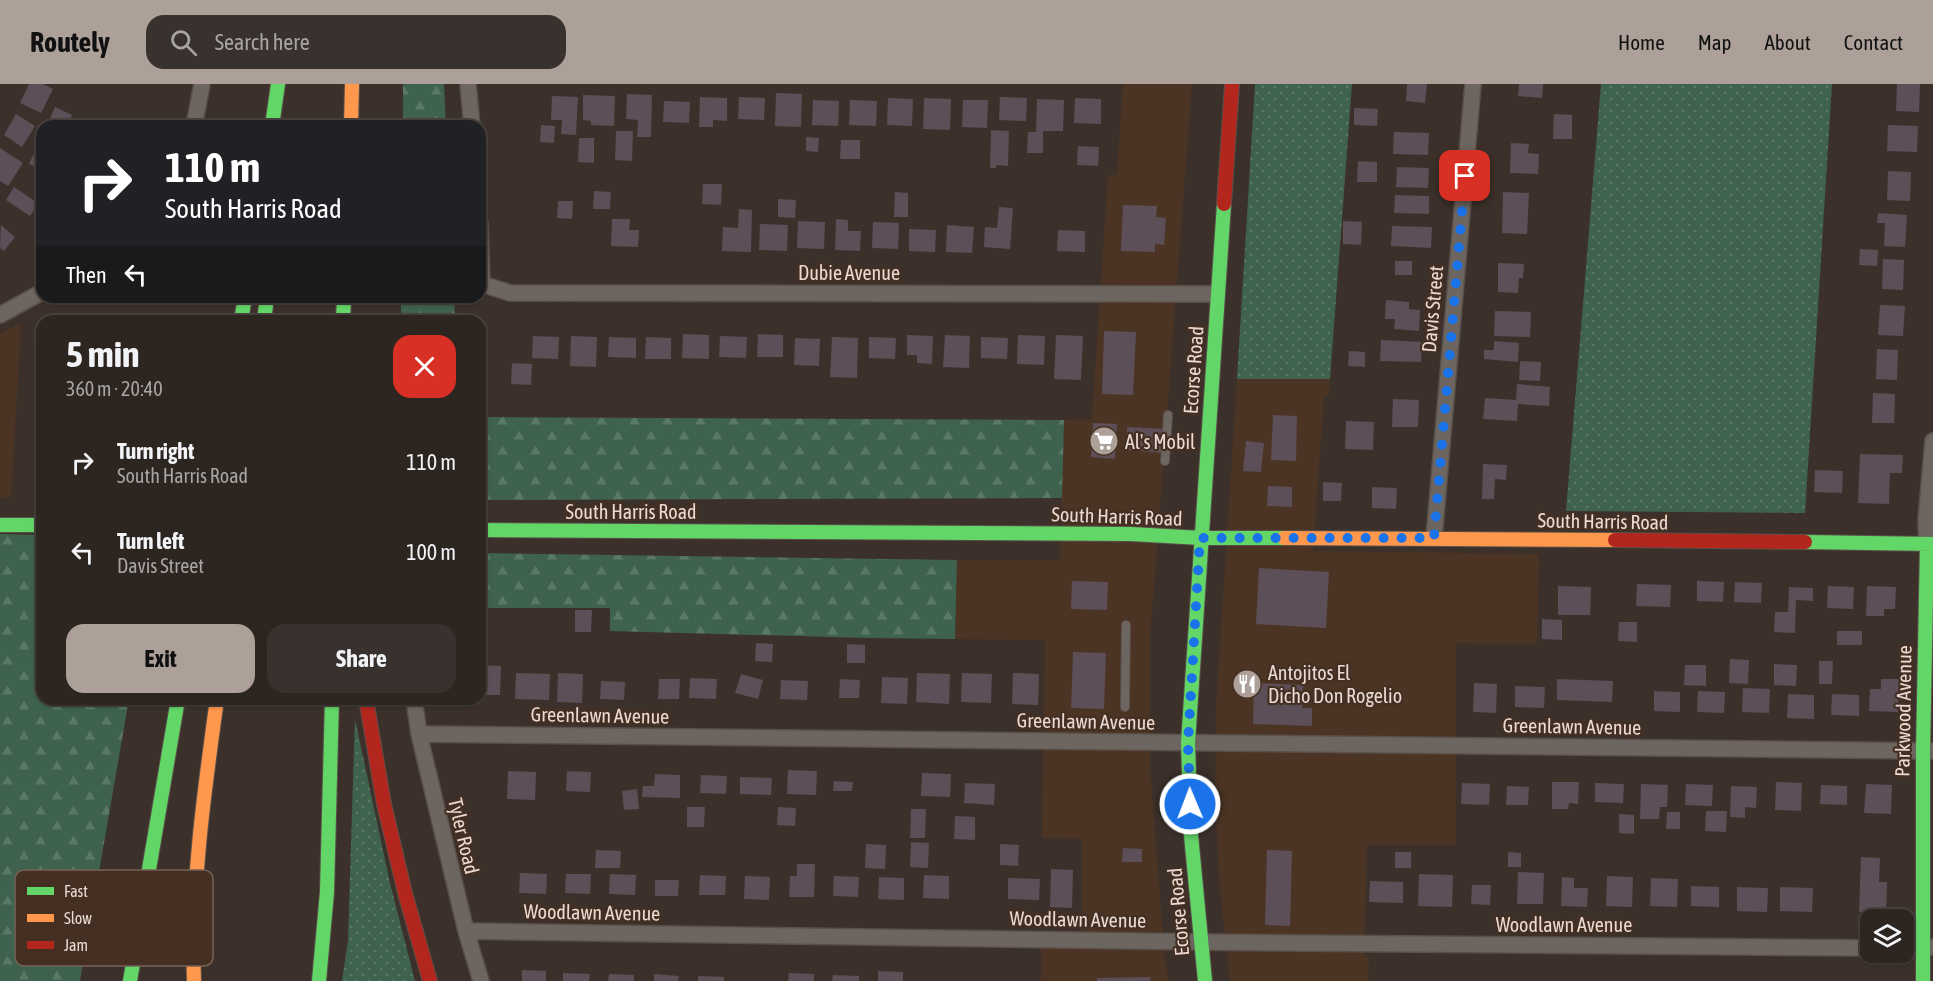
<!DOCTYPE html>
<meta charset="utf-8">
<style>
:root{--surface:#2d2520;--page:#39312d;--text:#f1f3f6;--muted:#a7a5a5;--line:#48423e;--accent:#aca098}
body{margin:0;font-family:"Asap Condensed",sans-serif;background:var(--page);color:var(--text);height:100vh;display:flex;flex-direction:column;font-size:22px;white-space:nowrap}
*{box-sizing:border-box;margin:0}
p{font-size:20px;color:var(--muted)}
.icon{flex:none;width:33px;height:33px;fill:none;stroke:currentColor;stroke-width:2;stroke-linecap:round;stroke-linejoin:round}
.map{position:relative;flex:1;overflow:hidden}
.sheet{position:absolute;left:36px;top:231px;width:450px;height:390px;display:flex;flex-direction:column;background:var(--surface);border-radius:18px;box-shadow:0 2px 4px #0004,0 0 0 2px var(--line)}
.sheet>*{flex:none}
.guide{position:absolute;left:36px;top:36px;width:450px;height:183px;border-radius:18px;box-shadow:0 2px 4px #0004,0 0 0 2px var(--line);background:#202124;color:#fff;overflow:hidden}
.buttons{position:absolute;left:1860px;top:825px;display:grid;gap:12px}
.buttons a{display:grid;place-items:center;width:54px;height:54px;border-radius:12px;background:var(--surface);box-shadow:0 2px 4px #0004,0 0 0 2px var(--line);font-size:30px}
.pin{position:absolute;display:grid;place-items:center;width:51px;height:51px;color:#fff;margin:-26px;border-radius:12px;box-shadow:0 3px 9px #0006}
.me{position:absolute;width:66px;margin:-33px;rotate:359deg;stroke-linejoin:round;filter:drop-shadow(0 0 4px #0008)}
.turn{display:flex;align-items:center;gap:21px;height:126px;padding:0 30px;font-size:27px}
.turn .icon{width:78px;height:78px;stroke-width:2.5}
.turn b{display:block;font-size:42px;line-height:51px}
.then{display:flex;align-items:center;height:57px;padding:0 30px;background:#0003;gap:12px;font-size:22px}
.round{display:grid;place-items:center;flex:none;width:63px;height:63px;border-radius:18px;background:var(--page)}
.summary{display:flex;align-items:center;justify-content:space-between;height:102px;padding:0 30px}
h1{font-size:36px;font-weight:700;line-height:45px}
.action{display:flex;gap:12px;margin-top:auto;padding:12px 30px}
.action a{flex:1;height:69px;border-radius:18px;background:var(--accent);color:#111;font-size:24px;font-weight:700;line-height:69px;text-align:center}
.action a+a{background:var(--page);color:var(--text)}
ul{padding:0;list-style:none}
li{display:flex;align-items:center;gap:18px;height:90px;padding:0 30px}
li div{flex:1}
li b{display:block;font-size:22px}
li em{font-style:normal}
header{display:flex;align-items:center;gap:36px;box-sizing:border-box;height:84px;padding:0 30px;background:var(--accent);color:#111}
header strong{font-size:28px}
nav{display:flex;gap:33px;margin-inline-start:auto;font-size:21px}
.search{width:420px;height:54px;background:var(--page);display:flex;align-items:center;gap:15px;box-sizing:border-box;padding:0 21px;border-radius:18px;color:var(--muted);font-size:22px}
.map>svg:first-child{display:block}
</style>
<header>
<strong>Routely</strong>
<div class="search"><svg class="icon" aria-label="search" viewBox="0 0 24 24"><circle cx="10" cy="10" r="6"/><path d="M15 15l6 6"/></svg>Search here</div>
<nav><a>Home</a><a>Map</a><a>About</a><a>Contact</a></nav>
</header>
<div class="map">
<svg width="1933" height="897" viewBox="0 0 1933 897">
<defs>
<pattern id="grass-dots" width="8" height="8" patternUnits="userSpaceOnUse" patternTransform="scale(1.5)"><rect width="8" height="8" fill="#3e624d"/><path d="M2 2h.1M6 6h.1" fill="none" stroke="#5a7866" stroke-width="1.8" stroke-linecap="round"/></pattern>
<pattern id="forest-firs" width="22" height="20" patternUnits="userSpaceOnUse" patternTransform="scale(1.5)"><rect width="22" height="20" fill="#3e624d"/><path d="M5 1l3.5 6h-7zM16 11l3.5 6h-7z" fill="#5a7866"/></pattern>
</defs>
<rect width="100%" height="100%" fill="#3c312a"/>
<path fill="#4c3424" d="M1123,0H1192L1150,554V683L1165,878L1169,897H1041V848H1082V755L1042,754L1045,556L955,555L957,476H1060L1064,336L1092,335L1108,91H1117Z
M21,240L11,414L0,413V249Z
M1237,295H1330L1329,312H1324L1313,467L1539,470L1537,560L1456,559V761H1367L1364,873H1369L1368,897H1230L1219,794L1215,709L1216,624Z"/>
<path fill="url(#grass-dots)" d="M1255,0H1352L1330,295H1237Z
M1601,0H1832L1805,429L1566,427Z
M355,635L390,799L415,897H342L348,856Z"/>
<path fill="url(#forest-firs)" d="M403,0H444L446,42H403Z
M401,213H454L455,237H401Z
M480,333L1064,336L1062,414L480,416Z
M0,450L42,451V615H129L80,897H0Z
M480,469L957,476L955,555L868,554L610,547V524H480Z"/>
<path fill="#5c4f57" d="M29,0H43L53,5L41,29L20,19Z
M1407,0H1427L1425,19L1406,17Z
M1519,0H1543L1542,14L1518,12Z
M1897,0H1920L1919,28L1896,27Z
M776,9L802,10L801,43L775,42Z
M627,10L652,11L651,53H637L638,36L626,35Z
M583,11L615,12L614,42L591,41V37L583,36Z
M552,12L578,13L576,51L561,50L562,36H551Z
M700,13L727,14V37L713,36V43H699Z
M739,13L765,14L764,36L738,35Z
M1000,13L1027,14L1026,37L999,36Z
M888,14L913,15L912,42L887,41Z
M924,14L951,15L950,46L923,45Z
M1075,14L1101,15V40L1074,39Z
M1037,15L1064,16L1063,47H1043V69H1027L1028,48H1036Z
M813,16L839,17L838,42L812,41Z
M850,16L877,17L876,42L849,41Z
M963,16H988L987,44L962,43Z
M664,17L690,18L689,39L663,38Z
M55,23L72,31L67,42L47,41Z
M1354,24L1378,25L1377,42L1354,41Z
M16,30L35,42L22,63L4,51Z
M1554,30L1572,31V55H1553Z
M541,41L555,42L554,59L540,58Z
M1888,41L1918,42L1917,68L1887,67Z
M991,46L1009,47L1008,82L996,81V84H990Z
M616,47H633L632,77L615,76Z
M1394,48L1429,49L1428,71L1393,70Z
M806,53L819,54L818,68L806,67Z
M579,54H594V79L578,78Z
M841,56H860V75H840Z
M1511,59L1529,60L1528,69L1539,70L1538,90L1510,89Z
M1078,62L1099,63L1098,82L1077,81Z
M0,64L23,79L8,102L0,97Z
M34,69L42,72V86L29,80Z
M1358,77L1377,78V98H1357Z
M1397,83L1429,84L1428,104L1396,103Z
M1888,87L1911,88L1910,117L1887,116Z
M703,100H722L721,121L702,120Z
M14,103L39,120L30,132L6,116Z
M594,107L611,108L610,125H593Z
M895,108L908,109V133H894Z
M1503,108L1529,109L1527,150L1502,149Z
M1395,111L1429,112V130L1394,129Z
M778,115L796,116L795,134L778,133Z
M558,117H573L572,135L557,134Z
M1123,121L1157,122L1156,133L1166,134L1164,161L1155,160V168L1121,167Z
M999,123L1013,124L1010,165L984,163L985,143L997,144Z
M739,125L752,126L751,168L722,167L723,143L738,144Z
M1878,129L1907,131L1905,163L1884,162L1885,139H1877Z
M612,135H630L629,146H639L638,163L611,162Z
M836,135L848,136V147H861L860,167L835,166Z
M798,137L825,138L824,165L797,164Z
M1343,137L1362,138L1361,161L1343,160Z
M873,138L899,139L898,165L872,164Z
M760,140L788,141L787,167L759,166Z
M1,141L15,153L4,167L0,164Z
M947,141L974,143L972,169L946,168Z
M1392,142L1432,143L1431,164L1391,162Z
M909,145L936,146L935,168L909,167Z
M1058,146L1085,147V168L1057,167Z
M1860,165L1878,166L1877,182L1859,181Z
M1883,175L1904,176L1903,206L1882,205Z
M1395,177H1412V191H1395Z
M1498,179L1524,180L1523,194H1519L1518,209L1498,208Z
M1386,216L1409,218V225L1420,226L1419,247L1394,245L1395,235H1385Z
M1880,221L1905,222L1903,252L1878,251Z
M1495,227L1531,228L1530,253L1494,252Z
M1104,247L1136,248L1133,311L1102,310Z
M683,250L709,251V275L682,274Z
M758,250L783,251V273H757Z
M907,251L933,252L932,280L917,279V271H907Z
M945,251L970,252L969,284L943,283Z
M1018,251L1045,252L1044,281L1017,280Z
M1056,251L1083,252L1081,296L1054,295Z
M533,252L559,253L558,275L532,274Z
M571,252L597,253L596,283L570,282Z
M720,252L747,253L746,274L719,273Z
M609,253L636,254V274L608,273Z
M646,253L671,254V275H645Z
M832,253L858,254L857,294L830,293Z
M869,253L896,254L895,275L869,274Z
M981,253L1008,254L1007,275L981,274Z
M795,254L820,255L819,282L794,281Z
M1381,256L1422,258L1421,278L1380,277Z
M1494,257L1519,259L1518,278L1484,275V266H1494Z
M1877,265L1898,266L1897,296L1876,295Z
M1349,267L1365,268V283L1348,282Z
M1520,277L1541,278L1540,297L1519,296Z
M512,279L532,280L531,301L511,300Z
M1517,300L1550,303L1549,322L1518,320L1517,337L1483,335L1485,314L1516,316Z
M1873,309L1895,310L1894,339H1872Z
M1393,315L1419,316L1418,343H1392Z
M1273,331L1297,332L1296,377L1271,376Z
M1346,337L1374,338L1373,366L1345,365Z
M1093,339L1117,340L1115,375L1091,373Z
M1127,343L1164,345L1163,369L1126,366Z
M1246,357L1264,359L1261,388L1243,387Z
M1860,370L1903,371L1902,389H1890L1889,420L1858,419Z
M1483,380L1507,381L1506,396L1495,395L1494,415H1482Z
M1815,386L1843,387L1842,409L1814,408Z
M1323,398L1342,399L1341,417H1323Z
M1268,402L1292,403V423L1267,422Z
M1372,403L1397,404L1396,425L1372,424Z
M1259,484L1329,488L1326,544L1256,540Z
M1072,497L1108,498L1107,526L1071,525Z
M1697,497L1724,498L1723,518L1697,517Z
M1735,498L1762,499L1761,519L1734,518Z
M1637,500L1671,501L1670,523L1636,522Z
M1558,502L1591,503L1590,531H1558Z
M1828,502L1854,503L1853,525L1827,524Z
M1867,502L1896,503L1895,525H1884V532H1866Z
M1789,503L1813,504V517L1796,516L1795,549L1774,548L1775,528H1788Z
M575,526H592L591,548H575Z
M1542,535L1562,536V556L1542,555Z
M1619,538H1637V558L1618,557Z
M1837,547H1862V561H1837Z
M756,559L773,560L772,578L755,577Z
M847,560L865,561V579H847Z
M1073,568L1106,569L1104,625L1071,624Z
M1730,575L1749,576L1748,600L1729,599Z
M1819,577H1833L1832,600H1819Z
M1774,580L1797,581L1796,602L1774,601Z
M482,581L501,582L500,611H481Z
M1685,581H1706V602L1684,601Z
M516,589L550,590L549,616L515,615Z
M558,589L583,590L582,619L557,618Z
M917,589L950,590L949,620L916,618Z
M962,589L992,590L991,619L961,618Z
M1013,589L1039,590L1038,621L1012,620Z
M741,590L763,596L758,615L735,609Z
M882,593L908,594L907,620L881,619Z
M690,594L717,595L716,615L689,614Z
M659,595H680L679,615H658Z
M840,595L860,596L859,614H839Z
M1557,595L1613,597L1612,618L1557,616Z
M1881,595H1899L1898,628L1869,627L1870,605H1881Z
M781,596L808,597L807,616L780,615Z
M601,597L625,598L624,616L600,615Z
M1254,599L1303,601L1302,624H1312V642L1253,640Z
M1474,599L1497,600L1496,629L1473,628Z
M1515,602L1545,603L1544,624L1515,623Z
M1743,604L1770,605L1769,629L1742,628Z
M1654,607L1680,608V628L1654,627Z
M1698,607L1725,608L1724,629L1697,628Z
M1788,610L1814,611V635L1787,634Z
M1832,610L1859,611V632L1831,631Z
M788,686L817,687L816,711L787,710Z
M508,687L536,688L535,716L507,715Z
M567,687L591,688L590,708L566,707Z
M922,689L951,690L950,713L921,712Z
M655,690L680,691V714L642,713L643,702H654Z
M701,691L727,692L726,710L700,709Z
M740,693L772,694L771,711L740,710Z
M834,697L853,698L852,707H833Z
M1552,698H1579L1578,720L1569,719L1568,725H1552Z
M1776,698L1802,699L1801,727L1775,726Z
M965,699L995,700L994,721L964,719Z
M1462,699L1490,700L1489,721L1461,720Z
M1595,699L1624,700L1623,719L1595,718Z
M1641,700L1668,701L1667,723H1660L1659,735H1640Z
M1686,700L1713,701L1712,722L1685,721Z
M1866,700L1892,701L1891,730L1864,729Z
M1821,701L1847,702V721L1820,720Z
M1507,702L1529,703L1528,721H1506Z
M1731,702L1757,703L1756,724L1745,723V734L1730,733Z
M637,705L639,725L624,726L622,707Z
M687,723H705L704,743H687Z
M778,723L796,724L795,742L777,741Z
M911,725H926L925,754H910Z
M1706,727H1727L1726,748L1705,747Z
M1667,728H1680V745H1666Z
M1619,730L1634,731V750L1619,749Z
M955,732L975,733V756L954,755Z
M911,758L929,759L928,784L910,783Z
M866,760L886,761L885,785L865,784Z
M1000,760L1019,761L1018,782L1000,781Z
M1123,764L1142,765V778H1122Z
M596,766L621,767L620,784H595Z
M1267,766L1292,767L1290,842L1265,841Z
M1395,768H1411V784H1395Z
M1508,768L1521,769V783H1508Z
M1861,773L1880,774L1879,798H1887L1886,829L1859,828Z
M797,780H815L814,813H789L790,792H797Z
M1051,785L1073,786L1072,824L1050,823Z
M1518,788L1544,789L1543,820H1517Z
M520,789L547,790L546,810L519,809Z
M566,790H591L590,810L565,809Z
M610,790L636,791L635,811L609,810Z
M1419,790L1453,791L1452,823L1418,822Z
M700,791L726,792L725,811H699Z
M924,791L949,792V815L923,814Z
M745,792L770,793L769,816L744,815Z
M834,792L859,793L858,813L833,812Z
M1607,792L1633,793L1632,823L1606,822Z
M879,793L904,794V816L878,815Z
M1562,793L1574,794V804H1588L1587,823L1561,822Z
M1008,794L1040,795L1039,816L1008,815Z
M1651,794L1678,795L1677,823L1650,822Z
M655,796H679L678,812H655Z
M1370,797L1403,798V819L1369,818Z
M1472,801H1491L1490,821L1471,820Z
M1691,802L1719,803V823L1691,822Z
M1737,803L1768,804L1767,828L1737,827Z
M1780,803L1813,804L1812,828L1780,827Z
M522,886L546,887V897H522Z
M878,887L903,888V897H878Z
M563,889L590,890L589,897H563Z
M789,889L814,890V897H788Z
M609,890L634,891V897H608Z
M654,890L679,892L678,897H654Z
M833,891L859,892V897H832Z
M698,892L724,893V897H698Z
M1151,893L1150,897H1097V894Z"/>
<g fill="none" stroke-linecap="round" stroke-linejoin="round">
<g stroke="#5a5049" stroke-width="10">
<path id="lane" d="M1165,377L1168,331
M1125,623L1126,541"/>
</g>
<g stroke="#5a5049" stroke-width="18">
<path id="street" d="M468,0L472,42
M194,42L202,0
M480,140L482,200L510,209L1217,210
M0,231L42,208
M1434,454L1473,0
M1927,460L1926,436L1933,357
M414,615L419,650L466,847L481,897
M419,650L1933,667
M466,847L1200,858L1870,864
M1904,864L1933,863"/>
</g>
<g stroke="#5a5049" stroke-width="16">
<path id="fast" d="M272,42L278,0
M241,237L245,213
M264,237L267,213
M343,237L344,213
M0,441H42
M480,446L1131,450L1201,454H1284
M1805,458L1933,460
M130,897L178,615
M319,897L327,808L332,615
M1205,897L1191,751L1188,659L1224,120
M1923,897V667L1927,460"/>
</g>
<g stroke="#5a5049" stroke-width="16">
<path id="slow" d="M351,42L352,0
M1284,454L1615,456
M194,897C191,802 204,709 217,615"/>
</g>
<g stroke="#5a5049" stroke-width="16">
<path id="jam" d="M1224,120L1232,0
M1615,456L1805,458
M366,615L384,720L405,809L430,897"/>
</g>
<use href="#lane" stroke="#6d6560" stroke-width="8"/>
<use href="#street" stroke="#6d6560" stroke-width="15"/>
<use href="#fast" stroke="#63d668" stroke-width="14"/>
<use href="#slow" stroke="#ff974d" stroke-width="14"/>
<use href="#jam" stroke="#b3261e" stroke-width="14"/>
</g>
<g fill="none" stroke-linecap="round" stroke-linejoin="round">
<path stroke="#1a73e8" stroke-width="10" stroke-dasharray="0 18" d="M1190,720L1188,659L1200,454H1434L1465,92"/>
</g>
<defs>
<g id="supermarket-disc" transform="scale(1.5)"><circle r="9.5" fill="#aca098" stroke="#442f22"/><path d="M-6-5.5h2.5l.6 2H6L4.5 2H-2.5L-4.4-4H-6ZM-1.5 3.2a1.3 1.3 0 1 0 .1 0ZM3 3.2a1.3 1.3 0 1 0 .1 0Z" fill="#fff"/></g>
<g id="restaurant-disc" transform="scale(1.5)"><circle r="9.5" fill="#aca098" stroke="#442f22"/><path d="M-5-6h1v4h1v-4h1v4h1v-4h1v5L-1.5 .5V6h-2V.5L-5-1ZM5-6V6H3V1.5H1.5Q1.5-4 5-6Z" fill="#fff"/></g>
</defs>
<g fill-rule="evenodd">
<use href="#supermarket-disc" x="1104" y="357"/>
<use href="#restaurant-disc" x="1247" y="600"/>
</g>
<g text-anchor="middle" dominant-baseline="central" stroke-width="4.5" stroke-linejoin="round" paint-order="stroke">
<g font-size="20" fill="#e9dbd3" stroke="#442f22">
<text x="849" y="188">Dubie Avenue</text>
<text transform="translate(1432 225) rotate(-85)">Davis Street</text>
<text transform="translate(1193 286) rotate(-86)">Ecorse Road</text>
<text x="631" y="427">South Harris Road</text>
<text transform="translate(1117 432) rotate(2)">South Harris Road</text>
<text transform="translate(1603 437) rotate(1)">South Harris Road</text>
<text transform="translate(1903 627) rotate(-89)">Parkwood Avenue</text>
<text transform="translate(600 631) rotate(1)">Greenlawn Avenue</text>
<text transform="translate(1086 637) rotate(1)">Greenlawn Avenue</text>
<text transform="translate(1572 642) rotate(1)">Greenlawn Avenue</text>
<text transform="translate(464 752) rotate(77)">Tyler Road</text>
<text transform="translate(592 828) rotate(1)">Woodlawn Avenue</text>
<text transform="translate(1178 828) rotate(-95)">Ecorse Road</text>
<text transform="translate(1078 835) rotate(1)">Woodlawn Avenue</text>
<text x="1564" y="840">Woodlawn Avenue</text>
</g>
<g font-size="20" fill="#e9dbd3" stroke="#442f22" text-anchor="start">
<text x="1125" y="357">Al's Mobil</text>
<text x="1268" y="588">Antojitos El<tspan x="1268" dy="23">Dicho Don Rogelio</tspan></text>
</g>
</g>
<rect x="15" y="786" width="198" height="96" rx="9" fill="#442f22" stroke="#766357" stroke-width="1.5"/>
<rect x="27" y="803" width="27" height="8" fill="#63d668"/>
<rect x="27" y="830" width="27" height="8" fill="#ff974d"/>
<rect x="27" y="857" width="27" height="8" fill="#b3261e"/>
<g font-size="16" fill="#e9dbd3">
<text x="64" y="813">Fast</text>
<text x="64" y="840">Slow</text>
<text x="64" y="867">Jam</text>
</g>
</svg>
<div class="buttons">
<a><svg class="icon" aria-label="layers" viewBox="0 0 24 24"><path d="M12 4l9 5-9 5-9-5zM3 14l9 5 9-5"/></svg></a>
</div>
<div class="pin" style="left:1465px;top:92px;background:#d93025"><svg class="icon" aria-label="arrive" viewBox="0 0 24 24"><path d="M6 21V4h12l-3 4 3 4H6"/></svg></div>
<svg class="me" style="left:1190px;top:720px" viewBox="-20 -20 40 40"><circle r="17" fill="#1a73e8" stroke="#fff" stroke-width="3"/><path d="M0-11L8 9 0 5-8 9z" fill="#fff"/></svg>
<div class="guide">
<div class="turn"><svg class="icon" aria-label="right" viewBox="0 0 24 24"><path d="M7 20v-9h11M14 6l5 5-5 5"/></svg><div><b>110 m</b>South Harris Road</div></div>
<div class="then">Then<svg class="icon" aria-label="left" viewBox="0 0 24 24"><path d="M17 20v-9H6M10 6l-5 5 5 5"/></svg></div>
</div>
<section class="sheet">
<div class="summary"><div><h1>5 min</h1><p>360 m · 20:40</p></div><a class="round" style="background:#d93025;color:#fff"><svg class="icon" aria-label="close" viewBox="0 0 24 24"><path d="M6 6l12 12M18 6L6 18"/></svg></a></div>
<ul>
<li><svg class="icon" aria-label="right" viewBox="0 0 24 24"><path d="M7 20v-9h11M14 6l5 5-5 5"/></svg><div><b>Turn right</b><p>South Harris Road</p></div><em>110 m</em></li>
<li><svg class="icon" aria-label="left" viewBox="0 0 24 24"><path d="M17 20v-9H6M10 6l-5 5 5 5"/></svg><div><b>Turn left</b><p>Davis Street</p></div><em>100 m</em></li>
</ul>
<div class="action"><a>Exit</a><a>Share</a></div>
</section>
</div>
